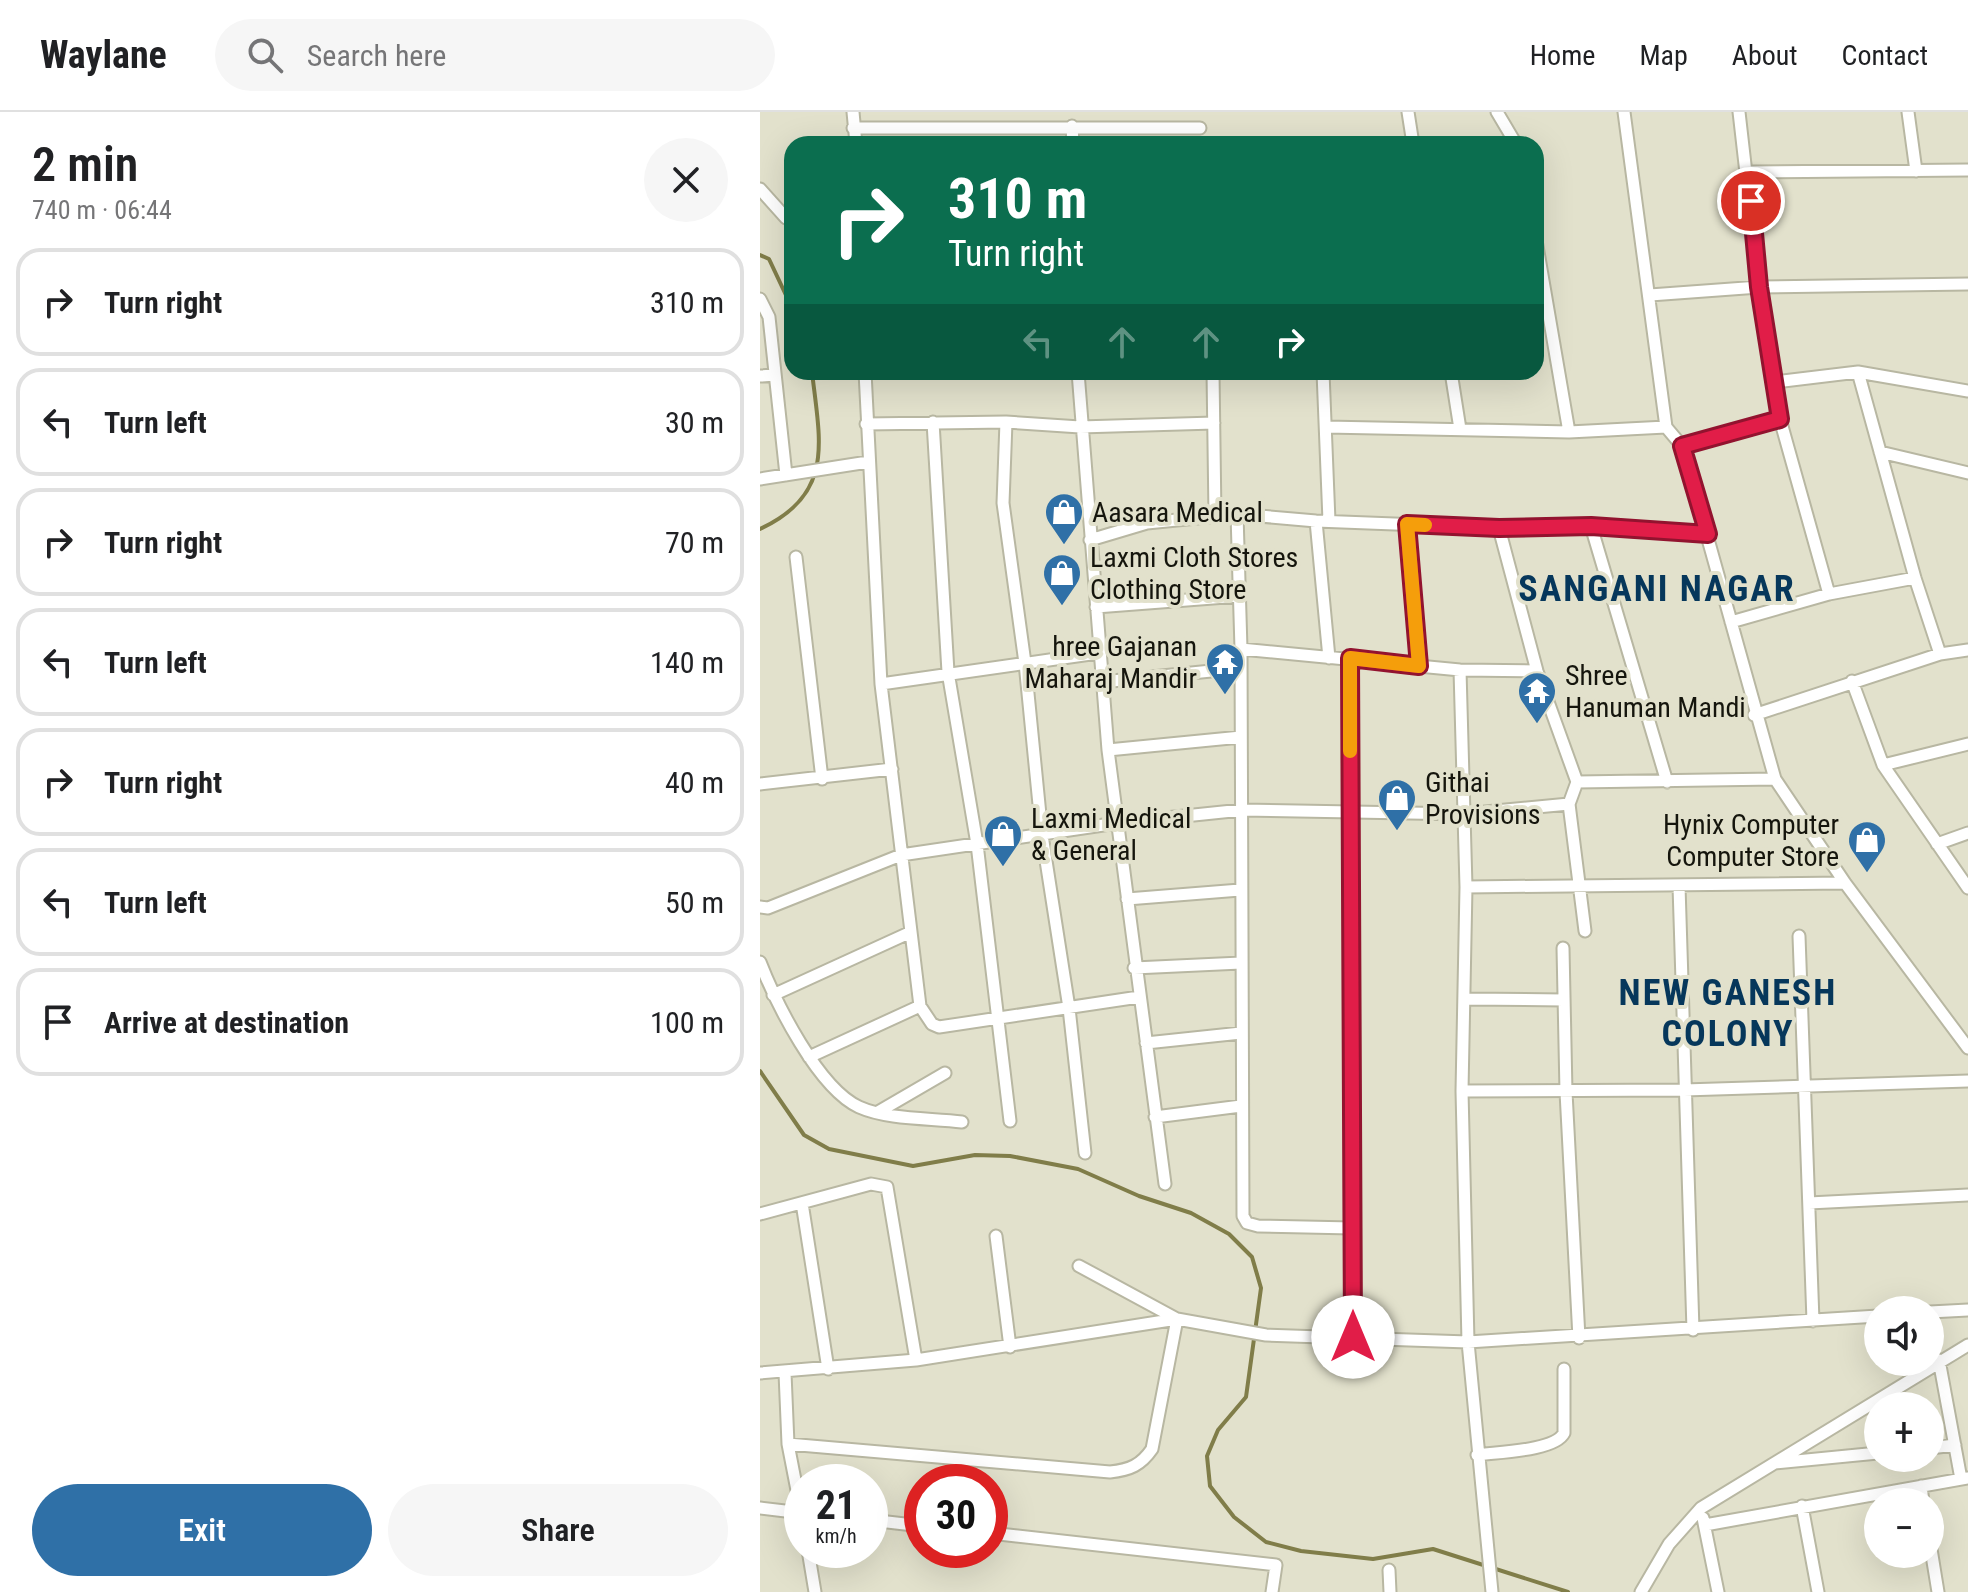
<!DOCTYPE html>
<meta charset="utf-8">
<style>
:root{--surface:#fff;--page:#f6f6f6;--text:#202124;--muted:#757577;--line:#e0e0e0;--accent:#2f70a7}
body{margin:0;font-family:"Roboto Condensed",sans-serif;background:var(--page);color:var(--text);height:100vh;display:flex;flex-direction:column;font-size:30px;white-space:nowrap}
*{box-sizing:border-box;margin:0}
p{font-size:26px;color:var(--muted)}
.icon{flex:none;width:44px;height:44px;fill:none;stroke:currentColor;stroke-width:2;stroke-linecap:round;stroke-linejoin:round}
.map{position:relative;flex:1;overflow:hidden}
.sheet{display:flex;flex-direction:column;background:var(--surface);width:760px}
.sheet>*{flex:none}
.banner{position:absolute;left:24px;top:24px;width:760px;height:244px;border-radius:24px;box-shadow:0 8px 32px #0002;background:#0b6e4f;color:#fff;overflow:hidden}
.controls{position:absolute;left:1104px;top:1184px;display:grid;gap:16px}
.controls a{display:grid;place-items:center;width:80px;height:80px;border-radius:50%;background:var(--surface);box-shadow:0 8px 32px #0002;font-size:40px}
.speed{position:absolute;left:24px;top:1352px;display:flex;gap:16px;font-size:40px;font-weight:700;text-align:center}
.speed>*{display:grid;place-content:center;width:104px;height:104px;border-radius:50%;background:var(--surface);box-shadow:0 8px 32px #0002;line-height:1}
.speed small{font-size:20px;font-weight:400}
.speed .limit{border:12px solid #d22;background:#fff;color:#111}
.pin{position:absolute;display:grid;place-items:center;width:68px;height:68px;color:#fff;margin:-34px;border:4px solid #fff;border-radius:50%;box-shadow:0 2px 8px #0007}
.me{position:absolute;width:88px;margin:-44px;rotate:0deg;stroke-linejoin:round;filter:drop-shadow(0 0 6px #0008)}
.turn{display:flex;align-items:center;gap:28px;height:168px;padding:0 32px;font-size:36px}
.turn .icon{width:104px;height:104px;stroke-width:2.5}
.turn b{display:block;font-size:56px;line-height:68px}
.lanes{display:flex;align-items:center;height:76px;padding:0 32px;background:#0003;justify-content:center;gap:40px;direction:ltr}
.lanes .off{opacity:.35}
.round{display:grid;place-items:center;flex:none;width:84px;height:84px;border-radius:42px;background:var(--page)}
.summary{display:flex;align-items:center;justify-content:space-between;height:136px;padding:0 32px}
h1{font-size:48px;font-weight:600;line-height:60px}
.action{display:flex;gap:16px;margin-top:auto;padding:16px 32px}
.action a{flex:1;height:92px;border-radius:48px;background:var(--accent);color:#fff;font-size:32px;font-weight:600;line-height:92px;text-align:center}
.action a+a{background:var(--page);color:var(--text)}
ul{padding:0;list-style:none}
li{display:flex;align-items:center;gap:24px;height:108px;margin:0 16px 12px;padding:0 16px;border:4px solid var(--line);border-radius:24px}
li div{flex:1}
li b{display:block;font-size:30px}
li em{font-style:normal}
header{display:flex;align-items:center;gap:48px;box-sizing:border-box;height:112px;padding:0 40px;background:var(--surface);border-bottom:2px solid var(--line)}
header strong{font-size:38px}
nav{display:flex;gap:44px;margin-inline-start:auto;font-size:28px}
.search{width:560px;height:72px;background:var(--page);display:flex;align-items:center;gap:20px;box-sizing:border-box;padding:0 28px;border-radius:44px;color:var(--muted);font-size:30px}
main{display:flex;flex:1;min-height:0}
.map>svg:first-child{display:block}
</style>
<header>
<strong>Waylane</strong>
<div class="search"><svg class="icon" aria-label="search" viewBox="0 0 24 24"><circle cx="10" cy="10" r="6"/><path d="M15 15l6 6"/></svg>Search here</div>
<nav><a>Home</a><a>Map</a><a>About</a><a>Contact</a></nav>
</header>
<main>
<section class="sheet">
<div class="summary"><div><h1>2 min</h1><p>740 m · 06:44</p></div><a class="round"><svg class="icon" aria-label="close" viewBox="0 0 24 24"><path d="M6 6l12 12M18 6L6 18"/></svg></a></div>
<ul>
<li><svg class="icon" aria-label="right" viewBox="0 0 24 24"><path d="M7 20v-9h11M14 6l5 5-5 5"/></svg><div><b>Turn right</b></div><em>310 m</em></li>
<li><svg class="icon" aria-label="left" viewBox="0 0 24 24"><path d="M17 20v-9H6M10 6l-5 5 5 5"/></svg><div><b>Turn left</b></div><em>30 m</em></li>
<li><svg class="icon" aria-label="right" viewBox="0 0 24 24"><path d="M7 20v-9h11M14 6l5 5-5 5"/></svg><div><b>Turn right</b></div><em>70 m</em></li>
<li><svg class="icon" aria-label="left" viewBox="0 0 24 24"><path d="M17 20v-9H6M10 6l-5 5 5 5"/></svg><div><b>Turn left</b></div><em>140 m</em></li>
<li><svg class="icon" aria-label="right" viewBox="0 0 24 24"><path d="M7 20v-9h11M14 6l5 5-5 5"/></svg><div><b>Turn right</b></div><em>40 m</em></li>
<li><svg class="icon" aria-label="left" viewBox="0 0 24 24"><path d="M17 20v-9H6M10 6l-5 5 5 5"/></svg><div><b>Turn left</b></div><em>50 m</em></li>
<li><svg class="icon" aria-label="arrive" viewBox="0 0 24 24"><path d="M6 21V4h12l-3 4 3 4H6"/></svg><div><b>Arrive at destination</b></div><em>100 m</em></li>
</ul>
<div class="action"><a>Exit</a><a>Share</a></div>
</section>
<div class="map">
<svg width="1208" height="1480" viewBox="0 0 1208 1480">
<rect width="100%" height="100%" fill="#e2e1cc"/>
<g fill="none" stroke-linecap="round" stroke-linejoin="round">
<path stroke="#807d49" stroke-width="4" d="M0,143L9,147L32,196
M0,417C75,382 60,330 52,260
M0,959L44,1023L69,1037L153,1054L215,1043L250,1044L318,1057L379,1084L431,1101L469,1122L492,1145L501,1176L486,1285L458,1318L447,1344L450,1374L474,1405L506,1430L541,1439L613,1447L673,1437L808,1480"/>
<g stroke="#b8b7a2" stroke-width="15">
<path id="street" d="M93,0L96,32
M648,0L653,32
M737,0L756,32
M864,0L906,315L922,334L1015,667L1085,771L1208,936
M979,0L999,175L1020,307L1069,482
M1148,0L1156,59
M312,14L313,32
M93,16H440
M989,60L1208,58
M0,77L26,106
M776,128L809,320
M890,183L999,175L1208,172
M0,187L9,205L26,363
M105,260L121,572L160,894L172,912L179,915L379,885
M318,260L348,638L405,1072
M453,260L455,404
M563,260L569,409
M691,260L700,317
M1098,260L1155,466L1180,542
M0,264L15,263
M1015,270L1098,260L1208,279
M173,310L188,560L217,732L250,1009
M246,310L243,391L265,551L282,723L309,896L325,1041
M106,312L246,310L320,315L454,311
M566,315L809,320L906,315
M922,334L1020,307
M1120,340L1208,361
M0,367L108,350
M477,402L481,537L483,1104L487,1111L498,1114L592,1116
M556,409L569,546
M647,412L659,554
M831,414L907,670
M739,416L777,559L817,670
M330,428L387,411L477,402L556,409L739,416L831,414L948,422
M36,445L62,667
M336,495L479,484
M971,510L1069,482L1155,466
M481,537L700,558L777,559
M590,546L593,1225
M700,558L706,775L702,979L708,1230L732,1480
M1092,569L1123,653L1208,776
M342,570L481,556
M121,572L338,541
M994,603L1180,542L1208,538
M348,638L481,625
M1123,653L1208,632
M0,672L132,657
M809,692L825,819
M1177,732L1208,721
M919,774L933,1218
M706,775L1085,771
M367,787L480,778
M0,795L8,796L141,743L357,711L482,698L704,702L809,692L817,670L1015,667
M1039,824L1053,1209
M803,836L806,980L819,1226
M0,850C16,891 58,976 99,995C128,1008 171,1006 202,1010
M374,856L481,851
M13,883L151,820
M704,887L804,888
M386,931L481,921
M49,945L160,894
M702,979L924,978L1208,969
M118,1000L185,961
M395,1005L481,994
M42,1091L68,1257
M1049,1091L1208,1083
M0,1102L111,1072L127,1075L156,1248
M236,1124L250,1235
M1170,1200L1208,1198
M1179,1248L1201,1367
M0,1261L156,1248L417,1207L506,1223L708,1230L1118,1204
M25,1261L28,1332L42,1404
M28,1332L350,1360C370,1358 381,1353 392,1337L417,1207L319,1154
M1170,1336L1195,1333
M717,1343C738,1340 795,1339 804,1321V1257
M1015,1351L1118,1341
M1161,1374L1163,1390
M1042,1394L1058,1480
M0,1396L42,1401
M943,1406L958,1480
M110,1408L162,1414
M945,1413L1208,1366
M230,1421L516,1453L512,1480
M1170,1431L1178,1480
M48,1438L55,1480
M629,1458L630,1480
M881,1480L909,1432L941,1396L1208,1233"/>
</g>
<use href="#street" stroke="#fff" stroke-width="11"/>
</g>
<g fill="none" stroke-linecap="round" stroke-linejoin="round">
<g stroke="#92132f" stroke-width="20">
<path id="route" d="M593,1225L590,546L659,554L647,412L739,416L831,414L948,422L922,334L1020,307L999,175L991,89"/>
</g>
<use href="#route" stroke="#e11d48" stroke-width="14"/>
<path stroke="#f59e0b" stroke-width="14" d="M590,639V546L659,554L647,412L665,413"/>
</g>
<defs>
<g id="shop-pin" transform="scale(2)"><path d="M0 17L-7.5 6A9.5 9.5 0 1 1 7.5 6Z" fill="#2f70a7" stroke="#e2e1cc"/><path d="M-5-2.5h2.3a2.7 3.5 0 0 1 5.4 0H5L5.5 6h-11ZM-1.5-2.5h3a1.5 2.3 0 0 0-3 0Z" fill="#fff"/></g>
<g id="temple-pin" transform="scale(2)"><path d="M0 17L-7.5 6A9.5 9.5 0 1 1 7.5 6Z" fill="#2f70a7" stroke="#e2e1cc"/><path d="M0-6L5-2H3V0L6.5 2.5H4V6H1.5V3h-3V6H-4V2.5H-6.5L-3 0V-2H-5Z" fill="#fff"/></g>
</defs>
<g fill-rule="evenodd">
<use href="#shop-pin" x="304" y="400"/>
<use href="#shop-pin" x="302" y="461"/>
<use href="#temple-pin" x="465" y="550"/>
<use href="#temple-pin" x="777" y="579"/>
<use href="#shop-pin" x="637" y="686"/>
<use href="#shop-pin" x="243" y="722"/>
<use href="#shop-pin" x="1107" y="728"/>
</g>
<g text-anchor="middle" dominant-baseline="central" stroke-width="8" stroke-linejoin="round" paint-order="stroke">
<g font-size="28" fill="#15150d" stroke="#e2e1cc" text-anchor="start">
<text x="332" y="400">Aasara Medical</text>
<text x="330" y="445">Laxmi Cloth Stores<tspan x="330" dy="32">Clothing Store</tspan></text>
<text x="437" y="534" text-anchor="end">hree Gajanan<tspan x="437" dy="32">Maharaj Mandir</tspan></text>
<text x="805" y="563">Shree<tspan x="805" dy="32">Hanuman Mandi</tspan></text>
<text x="665" y="670">Githai<tspan x="665" dy="32">Provisions</tspan></text>
<text x="271" y="706">Laxmi Medical<tspan x="271" dy="32">&amp; General</tspan></text>
<text x="1079" y="712" text-anchor="end">Hynix Computer<tspan x="1079" dy="32">Computer Store</tspan></text>
</g>
<g font-size="36" font-weight="bold" letter-spacing="2" fill="#06375b" stroke="#e2e1cc">
<text x="897" y="477">SANGANI NAGAR</text>
<text x="968" y="881">NEW GANESH<tspan x="968" dy="41">COLONY</tspan></text>
</g>
</g>
</svg>
<div class="controls">
<a><svg class="icon" aria-label="sound" viewBox="0 0 24 24"><path d="M4 9h4l5-4v14l-5-4H4zM17 9q2 3 0 6"/></svg></a>
<a>+</a>
<a>−</a>
</div>
<div class="speed"><div>21<small>km/h</small></div><div class="limit">30</div></div>
<div class="pin" style="left:991px;top:89px;background:#d93025"><svg class="icon" aria-label="arrive" viewBox="0 0 24 24"><path d="M6 21V4h12l-3 4 3 4H6"/></svg></div>
<svg class="me" style="left:593px;top:1225px" viewBox="-20 -20 40 40"><circle r="19" fill="#fff"/><path d="M0-13L10 11 0 6-10 11z" fill="#e11d48"/></svg>
<div class="banner">
<div class="turn"><svg class="icon" aria-label="right" viewBox="0 0 24 24"><path d="M7 20v-9h11M14 6l5 5-5 5"/></svg><div><b>310 m</b>Turn right</div></div>
<div class="lanes"><svg class="icon off" aria-label="left" viewBox="0 0 24 24"><path d="M17 20v-9H6M10 6l-5 5 5 5"/></svg><svg class="icon off" aria-label="ahead" viewBox="0 0 24 24"><path d="M12 20V5M6 11l6-6 6 6"/></svg><svg class="icon off" aria-label="ahead" viewBox="0 0 24 24"><path d="M12 20V5M6 11l6-6 6 6"/></svg><svg class="icon" aria-label="right" viewBox="0 0 24 24"><path d="M7 20v-9h11M14 6l5 5-5 5"/></svg></div>
</div>
</div>
</main>
